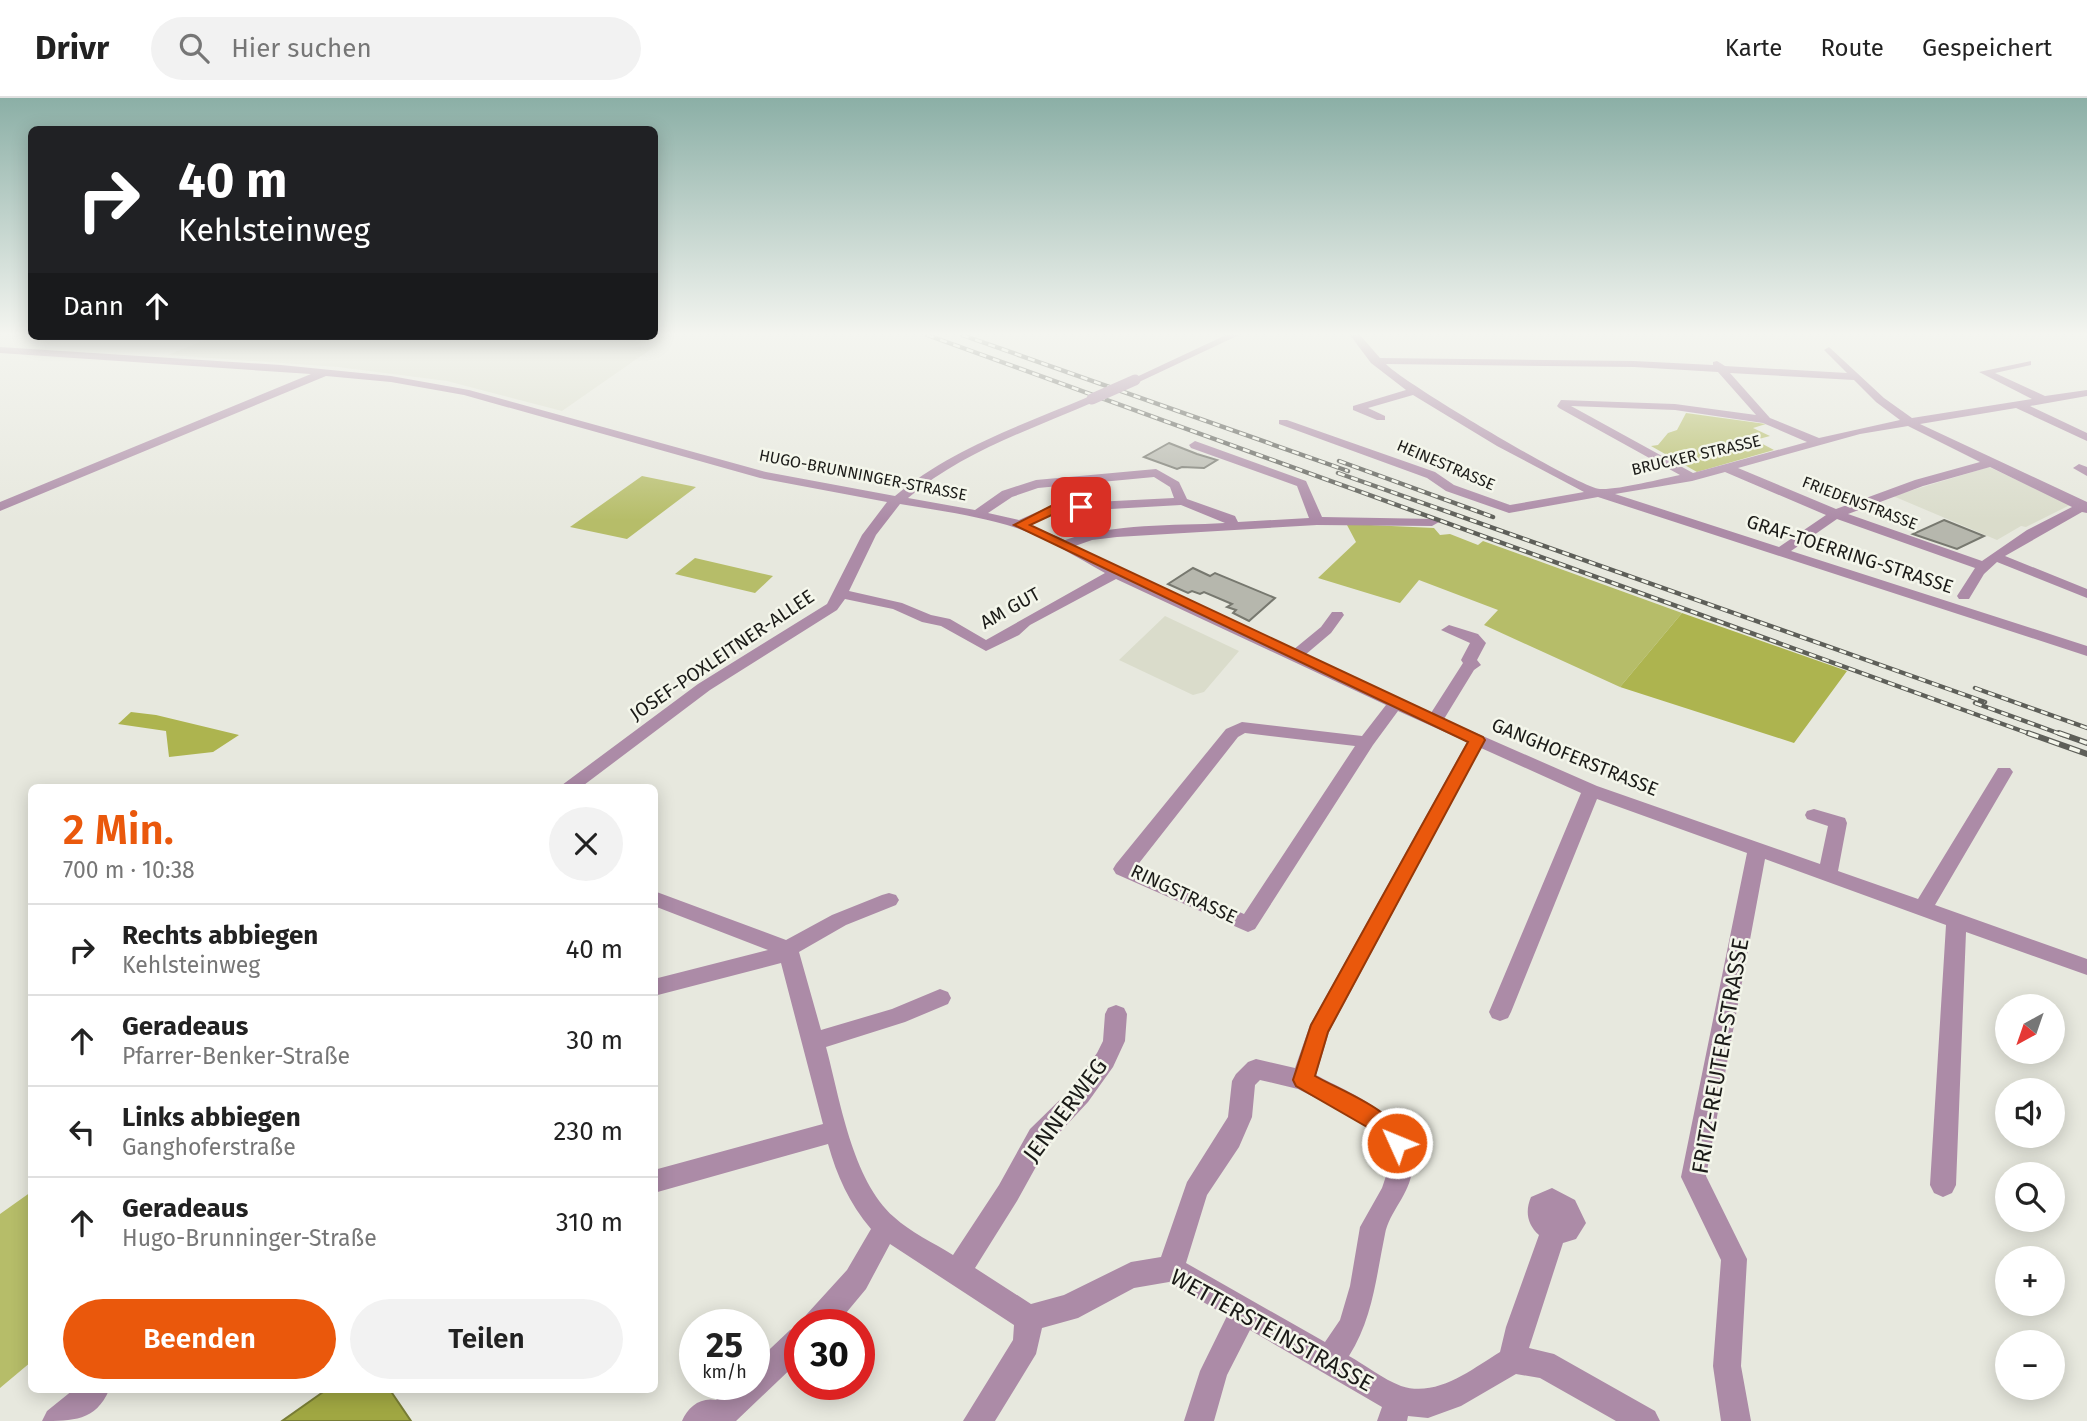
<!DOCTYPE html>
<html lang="de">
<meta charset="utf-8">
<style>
:root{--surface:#fff;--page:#f2f2f2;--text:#222;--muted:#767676;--line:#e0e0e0;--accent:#ea580c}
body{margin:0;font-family:"Fira Sans",sans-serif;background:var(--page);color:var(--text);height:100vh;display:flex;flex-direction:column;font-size:26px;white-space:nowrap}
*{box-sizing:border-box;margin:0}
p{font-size:23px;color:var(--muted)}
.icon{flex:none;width:38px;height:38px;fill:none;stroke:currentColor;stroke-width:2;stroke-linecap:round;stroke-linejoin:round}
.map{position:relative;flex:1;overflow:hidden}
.side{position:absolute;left:28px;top:686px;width:630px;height:609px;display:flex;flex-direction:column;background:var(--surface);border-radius:10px;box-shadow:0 4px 18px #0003}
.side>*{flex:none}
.hud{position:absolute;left:28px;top:28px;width:630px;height:214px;border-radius:10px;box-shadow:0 4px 18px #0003;background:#202124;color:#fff;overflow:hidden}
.needle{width:46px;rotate:220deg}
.tools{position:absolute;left:1995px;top:896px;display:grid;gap:14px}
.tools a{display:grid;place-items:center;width:70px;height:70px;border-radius:50%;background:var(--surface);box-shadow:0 4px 18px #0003;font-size:35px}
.speed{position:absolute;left:679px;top:1211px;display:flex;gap:14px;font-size:35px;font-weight:700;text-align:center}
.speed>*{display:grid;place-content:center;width:91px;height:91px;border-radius:50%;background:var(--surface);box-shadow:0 4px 18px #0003;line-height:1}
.speed small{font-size:18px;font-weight:400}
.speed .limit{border:10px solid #d22;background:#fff;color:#111}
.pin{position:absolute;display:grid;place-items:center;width:60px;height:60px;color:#fff;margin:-30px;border-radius:14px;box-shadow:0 4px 10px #0006}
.me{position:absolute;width:77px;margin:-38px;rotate:314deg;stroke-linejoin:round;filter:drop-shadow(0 0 5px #0008)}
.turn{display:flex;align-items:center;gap:24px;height:147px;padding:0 35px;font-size:32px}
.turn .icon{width:91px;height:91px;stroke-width:2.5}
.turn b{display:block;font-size:49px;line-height:60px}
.then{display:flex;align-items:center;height:66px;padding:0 35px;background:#0003;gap:14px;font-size:26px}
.round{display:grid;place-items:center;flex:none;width:74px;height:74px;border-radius:37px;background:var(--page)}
.head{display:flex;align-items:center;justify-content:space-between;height:119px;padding:0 35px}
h1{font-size:42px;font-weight:600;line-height:52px;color:var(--accent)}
.cta{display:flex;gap:14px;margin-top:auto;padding:14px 35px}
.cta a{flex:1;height:80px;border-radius:42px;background:var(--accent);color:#fff;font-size:28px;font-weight:600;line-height:80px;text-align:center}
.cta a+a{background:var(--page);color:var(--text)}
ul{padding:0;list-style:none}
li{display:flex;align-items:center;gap:21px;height:91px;padding:0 35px;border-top:2px solid var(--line)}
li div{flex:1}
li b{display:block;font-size:26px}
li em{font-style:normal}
header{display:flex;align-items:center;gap:42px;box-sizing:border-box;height:98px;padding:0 35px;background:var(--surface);border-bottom:2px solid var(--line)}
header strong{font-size:33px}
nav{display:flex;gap:38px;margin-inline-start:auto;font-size:24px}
.search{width:490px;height:63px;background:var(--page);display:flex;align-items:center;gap:18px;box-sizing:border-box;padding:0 24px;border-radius:38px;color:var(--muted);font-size:26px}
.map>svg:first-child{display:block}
</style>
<header>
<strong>Drivr</strong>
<div class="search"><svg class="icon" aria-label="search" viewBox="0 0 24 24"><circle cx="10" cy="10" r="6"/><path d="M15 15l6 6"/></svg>Hier suchen</div>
<nav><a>Karte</a><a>Route</a><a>Gespeichert</a></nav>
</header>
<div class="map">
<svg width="2087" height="1323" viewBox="0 0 2087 1323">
<rect width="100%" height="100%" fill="#e7e8de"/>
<path fill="#dadccb" d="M655,237H671L562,313L447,283L338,269L168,257L214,238Z
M1989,369L2070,407L2026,429L2021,428L1997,442L1893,398Z
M1165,518L1239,553L1204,594L1193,597L1119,562Z"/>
<path fill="#b6bd69" d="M1686,315L1766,326L1753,330L1770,338L1755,342L1774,352L1697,374L1651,348L1658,347L1668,335L1677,332Z
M642,378L696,389L627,441L570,429Z
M1349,426L1434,430L1440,437L1450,436L1478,447L1483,443L1682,515L1620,589L1484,527L1498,512L1419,482L1400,505L1318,480L1356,444L1347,427Z
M695,460L773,478L755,495L675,476Z
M31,1094V1264L0,1290V1116Z"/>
<path fill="#adb44f" d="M1682,515L1847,573L1794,645L1620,589Z
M131,614L156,617L239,637L213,654L169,659L166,633L118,626Z"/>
<path fill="#a0a742" stroke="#787d35" stroke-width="2" d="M326,1292H390L411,1323H282Z"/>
<path fill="#b6b7ad" stroke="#77786f" stroke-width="2" d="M1169,345L1197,356L1217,362L1204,370L1182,369L1177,371L1144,359Z
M1944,422L1984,438L1957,451L1913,436Z
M1193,470L1210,478L1215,475L1275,500L1249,523L1233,515L1236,512L1227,509L1232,506L1204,494L1200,496L1192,493L1188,495L1168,486Z"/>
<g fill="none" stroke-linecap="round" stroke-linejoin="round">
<path fill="#ac8ba7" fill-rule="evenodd" d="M1226,237H1239L1139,284L1130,282Z
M1350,237H1360L1380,260L1634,263L1713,267V264L1717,263L1725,268L1847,275L1824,252L1829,249L1884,300L1912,320L2032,301L1979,274L2031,263V267L1995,275L2045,298L2087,292V298L2030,308L2087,335V343L2016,310L1920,326L2087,404V415L2082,414L2005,458L2087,491V500L1997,464L1984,476L1969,501H1959L1957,498L1975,470L1837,421L1791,453L2087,548V558L1598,399L1509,415L1446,393L1427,380L1279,326V322H1287L1435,374L1454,387L1510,407L1584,394L1497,348L1413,297L1368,310L1385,318V322H1377L1353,312V308L1406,292L1371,265ZM1386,266L1634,269L1718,274L1756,317L1675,306L1561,302L1557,308L1559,310L1680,377C1660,381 1618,392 1600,391C1580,390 1402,284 1386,266ZM1730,275L1854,282L1876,304L1900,322L1819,340L1770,320ZM1571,308L1675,312L1763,325L1807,344L1693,375ZM1908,328L1980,364L1915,382L1836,411L1738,370L1860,336ZM1990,369L2072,409L2027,432L1982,463L1848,416L1923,388ZM1725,374L1826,417L1779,449L1615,396L1692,383Z
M0,249L281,267L391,278L469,292L766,374L895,398C951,351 1022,327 1088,299H1096V303C1032,331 962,354 908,400L975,412L1002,393L1036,382L1156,371L1179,384L1187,401L1235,418L1238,424L1309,420L1297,388L1191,350L1189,347L1195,343L1306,383L1322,419L1437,421L1439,424L1432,428L1317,427L1117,439L1092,442L1075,448L1121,472L1293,552L1321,529L1332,514H1342L1344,517L1331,535L1305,557L1431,615L1463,565L1461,562L1470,545L1441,532L1449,527L1478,536L1486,545L1477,562L1481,567L1474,572L1444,621L1597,688L1820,766L1828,728L1807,721L1805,717L1807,713L1814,711L1845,720L1847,725L1838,773L1918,801L1998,670H2010L2013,674L1935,807L2087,861V877L1966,834L1956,1087L1952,1095L1943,1099L1934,1095L1930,1087L1946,827L1765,761L1706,1078L1747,1161L1741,1268L1751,1323H1721L1713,1268L1721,1162L1681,1079L1747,755L1597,701L1511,914L1508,920L1500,923L1492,920L1489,914L1581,695L1481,650L1329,934L1316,977C1353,997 1418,1021 1412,1072C1410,1096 1389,1114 1385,1136C1376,1179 1373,1220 1349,1258C1365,1267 1383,1281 1401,1288C1437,1300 1472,1271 1500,1254L1506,1229L1539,1137C1527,1126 1525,1113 1531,1099L1552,1090L1575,1102L1586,1125L1576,1141L1563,1145L1529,1250L1554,1256L1655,1313L1660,1323H1616L1540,1280L1516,1276L1461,1308L1428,1320L1408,1318L1407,1323H1377L1382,1309L1250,1232L1227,1277L1214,1323H1184L1200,1273L1227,1218L1169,1184L1134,1190L1078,1220L1042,1230L1036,1256L995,1323H963L1013,1242L1014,1227L890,1146L866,1191L836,1227H802L806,1217L847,1172L871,1131C849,1105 837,1078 828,1046L654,1095V1072L823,1026L781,865L654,898V881L768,852L654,808V793L786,842L832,817L882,797L889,795L896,797L899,802L896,807L846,827L799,854L821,932L892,911L940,891L948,894L951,900L948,906L905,924L826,949C840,1001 852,1082 894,1119C910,1134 934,1145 953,1157L999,1087L1030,1031L1072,990L1097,955L1103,943L1105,916L1108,910L1116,907L1124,910L1127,916L1125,943L1113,969L1088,1004L1048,1047L1017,1103L975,1170L1031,1206L1064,1197L1131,1164L1161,1159L1187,1084L1228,1019L1232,983L1236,976L1248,964L1256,961L1295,970L1310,927L1467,644L1398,613L1373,647L1255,831L1248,834L1241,831L1116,776L1113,771L1116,766L1226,631L1242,624L1362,638L1386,607L1116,481L1030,527L1019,537L986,553L941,528L922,524L893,511L845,501L837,512L710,592L580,690H558L698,586L827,506L862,437L887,404L760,380L464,297L391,284L326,278L0,413V404L311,276L0,255ZM1154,379L1170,389L1174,400L1055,406L1019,422L988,415L1012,399L1038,390ZM900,406C936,412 972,417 1007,427C1042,437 1074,458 1105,475L986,542L950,521L931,517L902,505L849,493L876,437ZM1181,407L1225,425C1172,428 1115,425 1065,442L1030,427L1058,414ZM1245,635L1355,648L1244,816L1136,769L1238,639ZM1260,982L1298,991L1337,1011L1366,1029L1385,1050L1388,1072L1382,1090L1360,1129L1350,1188L1340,1222L1325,1244L1186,1165L1207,1097L1239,1049L1252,1019L1255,987Z
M2079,366L2087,369V378L2073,370Z
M800,1228V1262L736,1323H682C688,1309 700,1299 716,1302L733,1286H754V1266L790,1232Z
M73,1292H109C96,1323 72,1323 42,1323L47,1313Z"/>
<g stroke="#5e5f59" stroke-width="4.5">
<path id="rail-far1" d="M927,237L2033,637
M962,237L1348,373
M1339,363L1493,419
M1338,375L1985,604
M1975,590L2087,630
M1975,605L2063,637"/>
</g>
<g stroke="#5e5f59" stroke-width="6">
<path id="rail" d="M2028,635L2087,656
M2059,635L2087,645"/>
</g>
<use href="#rail-far1" stroke="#f4f6eb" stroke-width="2.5" stroke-dasharray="7" stroke-linecap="butt"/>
<use href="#rail" stroke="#f4f6eb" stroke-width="3.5" stroke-dasharray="11" stroke-linecap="butt"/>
<path stroke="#ac8ba7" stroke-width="11" d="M1092,301L1135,282"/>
</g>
<linearGradient id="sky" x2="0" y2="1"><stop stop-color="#8bafa6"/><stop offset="0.56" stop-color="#f4f5f0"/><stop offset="1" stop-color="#f4f5f0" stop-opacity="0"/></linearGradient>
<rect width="2087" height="422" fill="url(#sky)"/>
<path fill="#ea580c" stroke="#983908" stroke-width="2" d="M1081,405L1087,409L1085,411L1058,414L1030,427L1483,639L1485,642L1328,934L1315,978C1345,995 1393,1011 1408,1045L1405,1052L1397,1054L1389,1052L1367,1029L1296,988L1293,982L1311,927L1468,644L1014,427L1051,408Z"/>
<g text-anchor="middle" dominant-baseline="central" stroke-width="5" stroke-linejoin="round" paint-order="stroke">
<g font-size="16" fill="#1b1b18" stroke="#f4f6eb">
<text transform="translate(1696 357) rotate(-13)">BRUCKER STRASSE</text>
<text transform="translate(1446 367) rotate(23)">HEINESTRASSE</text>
<text transform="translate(863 377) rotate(11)">HUGO-BRUNNINGER-STRASSE</text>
<text transform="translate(1860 405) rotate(21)">FRIEDENSTRASSE</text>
</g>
<g font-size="19" fill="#1b1b18" stroke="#f4f6eb">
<text transform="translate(1850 456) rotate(18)">GRAF-TOERRING-STRASSE</text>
<text transform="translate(1010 510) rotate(-29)">AM GUT</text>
<text transform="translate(722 557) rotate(-34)">JOSEF-POXLEITNER-ALLEE</text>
<text transform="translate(1575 659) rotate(22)">GANGHOFERSTRASSE</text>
<text transform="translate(1184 796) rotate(25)">RINGSTRASSE</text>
</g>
<g font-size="23" fill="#1b1b18" stroke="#f4f6eb">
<text transform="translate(1720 958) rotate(-80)">FRITZ-REUTER-STRASSE</text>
<text transform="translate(1065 1012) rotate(-53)">JENNERWEG</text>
<text transform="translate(1272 1232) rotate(29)">WETTERSTEINSTRASSE</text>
</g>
</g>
</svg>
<div class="tools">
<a><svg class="needle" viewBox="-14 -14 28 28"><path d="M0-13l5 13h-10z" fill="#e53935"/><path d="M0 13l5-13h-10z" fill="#767676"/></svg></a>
<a><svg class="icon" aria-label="sound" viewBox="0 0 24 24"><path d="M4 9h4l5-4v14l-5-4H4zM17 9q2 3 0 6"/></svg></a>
<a><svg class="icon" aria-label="search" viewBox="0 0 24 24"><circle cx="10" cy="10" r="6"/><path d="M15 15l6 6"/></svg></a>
<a>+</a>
<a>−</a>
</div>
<div class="speed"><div>25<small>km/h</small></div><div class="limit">30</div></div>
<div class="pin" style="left:1081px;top:409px;background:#d93025"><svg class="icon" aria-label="arrive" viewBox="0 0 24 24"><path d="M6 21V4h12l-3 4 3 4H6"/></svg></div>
<svg class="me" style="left:1397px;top:1045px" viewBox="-20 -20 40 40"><circle r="17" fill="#ea580c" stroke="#fff" stroke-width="3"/><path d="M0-11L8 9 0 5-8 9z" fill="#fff"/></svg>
<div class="hud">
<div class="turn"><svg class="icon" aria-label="right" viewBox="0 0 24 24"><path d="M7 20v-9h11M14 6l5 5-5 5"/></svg><div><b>40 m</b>Kehlsteinweg</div></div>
<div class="then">Dann<svg class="icon" aria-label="ahead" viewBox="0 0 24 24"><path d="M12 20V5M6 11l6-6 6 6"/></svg></div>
</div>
<section class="side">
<div class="head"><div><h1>2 Min.</h1><p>700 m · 10:38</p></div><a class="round"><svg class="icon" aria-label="close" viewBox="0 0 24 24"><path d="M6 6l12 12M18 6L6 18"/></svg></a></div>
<ul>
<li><svg class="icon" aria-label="right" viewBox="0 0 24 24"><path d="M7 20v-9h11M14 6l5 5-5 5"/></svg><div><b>Rechts abbiegen</b><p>Kehlsteinweg</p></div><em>40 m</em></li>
<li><svg class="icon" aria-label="ahead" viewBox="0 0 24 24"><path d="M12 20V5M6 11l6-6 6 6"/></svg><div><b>Geradeaus</b><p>Pfarrer-Benker-Straße</p></div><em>30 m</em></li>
<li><svg class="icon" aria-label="left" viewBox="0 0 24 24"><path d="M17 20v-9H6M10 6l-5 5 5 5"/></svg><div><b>Links abbiegen</b><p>Ganghoferstraße</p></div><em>230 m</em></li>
<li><svg class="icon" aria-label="ahead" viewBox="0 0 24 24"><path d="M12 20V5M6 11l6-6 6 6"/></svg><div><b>Geradeaus</b><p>Hugo-Brunninger-Straße</p></div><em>310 m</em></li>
</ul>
<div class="cta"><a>Beenden</a><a>Teilen</a></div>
</section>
</div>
